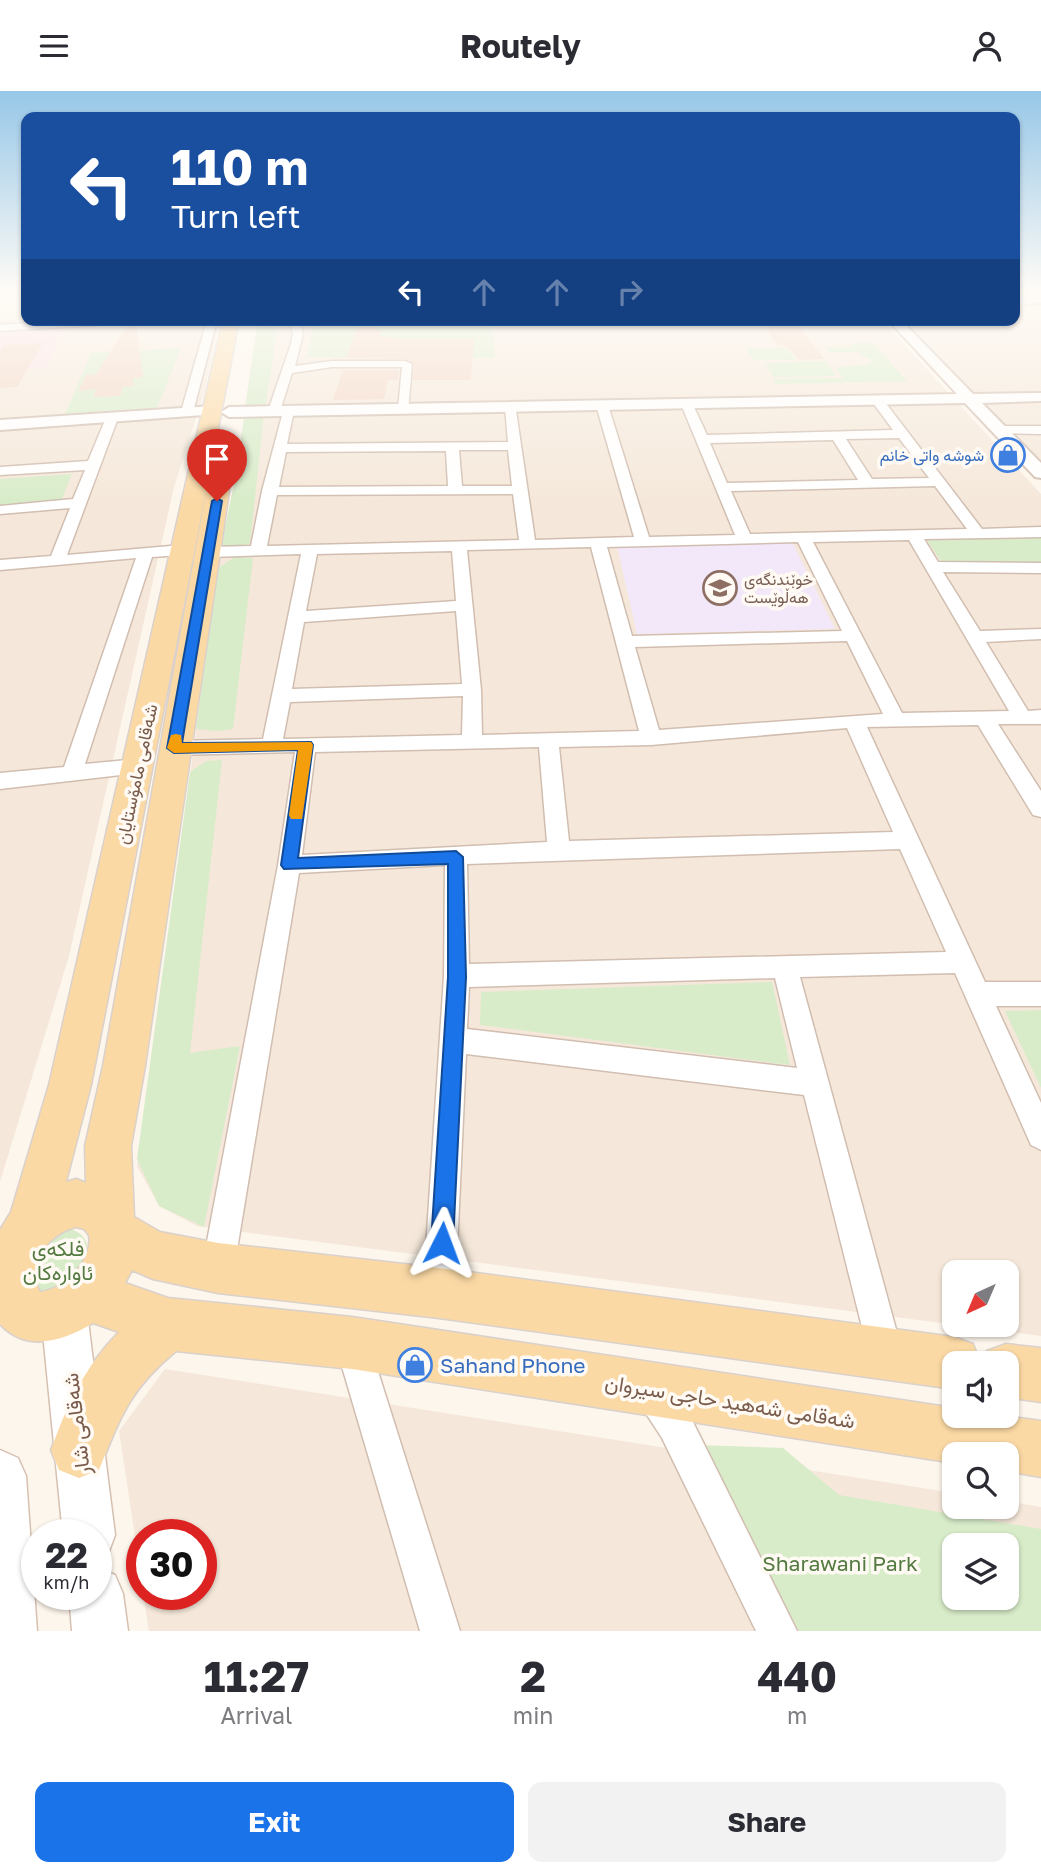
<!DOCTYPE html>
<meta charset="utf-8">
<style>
:root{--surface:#fff;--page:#f2f2f3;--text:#2b2b33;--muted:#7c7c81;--accent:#1a73e8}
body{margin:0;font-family:"Golos Text",Vazirmatn,sans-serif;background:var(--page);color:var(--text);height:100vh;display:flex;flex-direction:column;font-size:26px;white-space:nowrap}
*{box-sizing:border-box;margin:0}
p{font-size:23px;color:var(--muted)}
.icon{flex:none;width:38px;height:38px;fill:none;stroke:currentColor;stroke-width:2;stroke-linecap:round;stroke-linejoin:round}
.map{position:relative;height:1540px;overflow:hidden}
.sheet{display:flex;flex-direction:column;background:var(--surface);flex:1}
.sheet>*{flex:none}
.hud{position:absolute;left:21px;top:21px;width:999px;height:214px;border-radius:14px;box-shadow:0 2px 5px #0004;background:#1a4fa0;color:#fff;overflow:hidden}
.needle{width:46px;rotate:224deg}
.fabs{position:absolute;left:942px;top:1169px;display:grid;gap:14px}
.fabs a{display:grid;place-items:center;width:77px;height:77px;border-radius:14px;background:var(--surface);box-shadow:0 2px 5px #0004;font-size:35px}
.speed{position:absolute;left:21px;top:1428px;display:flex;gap:14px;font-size:35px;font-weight:700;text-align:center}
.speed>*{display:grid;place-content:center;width:91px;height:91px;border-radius:50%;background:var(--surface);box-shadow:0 2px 5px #0004;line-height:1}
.speed small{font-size:18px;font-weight:400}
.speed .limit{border:10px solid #d22;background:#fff;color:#111}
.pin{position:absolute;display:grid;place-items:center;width:60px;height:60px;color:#fff;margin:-72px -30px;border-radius:50% 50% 50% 0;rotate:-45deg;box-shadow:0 0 7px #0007}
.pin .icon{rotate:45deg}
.me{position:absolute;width:77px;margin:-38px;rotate:3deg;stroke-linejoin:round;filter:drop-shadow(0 0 5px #0008)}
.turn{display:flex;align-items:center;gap:24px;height:147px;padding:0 35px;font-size:32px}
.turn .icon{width:91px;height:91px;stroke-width:2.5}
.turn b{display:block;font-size:49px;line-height:60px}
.lanes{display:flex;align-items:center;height:66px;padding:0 35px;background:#0003;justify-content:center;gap:35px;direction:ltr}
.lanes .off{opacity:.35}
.eta{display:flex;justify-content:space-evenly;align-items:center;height:119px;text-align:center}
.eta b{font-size:42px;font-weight:700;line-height:49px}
.cta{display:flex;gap:14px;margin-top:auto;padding:14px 35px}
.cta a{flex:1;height:80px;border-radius:14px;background:var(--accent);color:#fff;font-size:28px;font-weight:700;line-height:80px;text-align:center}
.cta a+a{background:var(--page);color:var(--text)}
header{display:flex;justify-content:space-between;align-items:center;height:91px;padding:0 35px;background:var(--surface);font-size:32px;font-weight:700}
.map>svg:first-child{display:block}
</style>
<header><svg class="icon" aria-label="menu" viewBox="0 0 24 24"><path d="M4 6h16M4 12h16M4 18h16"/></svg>Routely<svg class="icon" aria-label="person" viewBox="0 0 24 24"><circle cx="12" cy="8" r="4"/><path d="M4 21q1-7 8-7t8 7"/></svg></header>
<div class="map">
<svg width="1041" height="1540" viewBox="0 0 1041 1540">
<rect width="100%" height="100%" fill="#fdf6ec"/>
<path fill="#f5e8da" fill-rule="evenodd" d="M0,199H26V229H220L205,299L174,396L69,865L0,1091Z
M1015,199H1041V371L905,229H1015Z
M258,229H882L1041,403V1245L197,1135L159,1115L137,1075L221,455L235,389ZM954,1181H1006V1234H954Z
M165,1278L954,1402V1416H1006V1410L1041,1416V1540H149L143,1503H201V1444H142V1492L119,1340ZM954,1454H1006V1507H954Z"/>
<path fill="#f3e8fa" d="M792,451L835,538L637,543L617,455Z"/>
<path fill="#fbdfe3" d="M63,236L47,276L0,279V239Z"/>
<path fill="#d8ecc9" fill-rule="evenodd" d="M258,229H278L266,313L245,316Z
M315,229H491L495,267L307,266Z
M856,252H873L907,290L776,293L773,288L843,287L836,276L869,274L872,269L856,261H830L826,256H851Z
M181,257L157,317L65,323L91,262Z
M746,257H787L796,269H753Z
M825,270L836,285L774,286L764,272Z
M264,323L250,452C243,458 229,459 221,455L235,389L244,327Z
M72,383L61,410L0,414V388Z
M1041,445V472H942L925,446Z
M235,466L253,467L233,638L218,640L196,638L218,477Z
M222,669L190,962L240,955L204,1136L159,1115L137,1068L190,681L206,670Z
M772,891L790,974L480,934L481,901Z
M1041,919V997L1005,920Z
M62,1137C85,1138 93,1154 84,1174C81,1179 79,1185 75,1188C66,1195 54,1198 44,1203L36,1200L26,1172Z
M699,1354L783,1357L839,1404L1041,1438V1540H799ZM954,1454H1006V1507H954Z"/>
<path fill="#f3d5c3" d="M136,232L143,286L133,287L134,295L123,296L120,305L94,306L96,298L78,300L86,284L96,283L127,235Z
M763,232H796L824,268L799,269L789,257L774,250Z
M357,236H376L375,239H382L380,245L401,248H474L471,289H413L414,272L406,268L346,267Z
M43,252L17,296L0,297V260L4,254Z
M343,279H399L398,289H388L384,308L333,309Z"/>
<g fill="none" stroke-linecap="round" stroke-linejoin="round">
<g stroke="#d1beb0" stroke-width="3">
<path id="minor" d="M76,229H136L131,232L0,240V234Z
M207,229H217L193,321L187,325L181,321Z
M290,229H300L303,243L295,275L332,270H405L412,273L408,321H400L398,318L402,276H332L292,282L280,320L274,324L270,323L268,320L291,253L293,243Z
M877,305L881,306L982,438L1041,436V446L924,448L938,471L1041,472V482L943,481L980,540L1041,538V548L986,551L1028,620L1041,619V633H998L1041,700V726L1033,724L978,634L867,636L985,891H1041V915H996L1041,1012V1059L1031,1054L955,882L800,886L903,1264L898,1276L886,1281L874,1276L869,1264L804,1004L466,963L455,1202L451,1214L439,1218L427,1214L423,1202L444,885L445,774L299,782L234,1177L229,1188L218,1193L207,1188L202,1177L278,774L295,661L174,664L167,662L164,657L167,652L174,650L263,648L301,463L210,466L202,461L210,456L251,455L262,400L284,317L288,316L294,320L287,353L508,351L505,316L507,313H515L535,449L634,446L596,314L598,311L608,314L649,446L735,444L681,313L683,310H691L707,344L893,339L871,309ZM899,347L929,387L872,388L846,348ZM833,349L858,389L727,392L710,352ZM459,359H508L512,395H462ZM446,360L448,395L279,396L286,361ZM935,395L967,438L750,443L731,400ZM513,403L519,449L267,455L277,404ZM909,449L1009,620L902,622L813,451ZM798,451L842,540L632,545L607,456ZM591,456L639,640L482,644L481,599L467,459ZM452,460L456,510L306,520L317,463ZM456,520L462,593L292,598L304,531ZM847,550L883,623L659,639L635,556ZM463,605L462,644L283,648L290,611ZM847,637L893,741L569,750L559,656L651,654ZM539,656L547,751L302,764L315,661ZM900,758L946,861L469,873L467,773ZM775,887L797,977L467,938L469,896Z
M112,323L118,327L67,464L182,454L190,459L182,464L152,466L85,673L138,668L145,670L148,675L145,680L138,682L0,698V682L64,676L136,467L0,479V469L51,465L70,417L0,423V415L73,408L85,379L0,384V376L88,370L106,327Z
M999,335H1041V343L994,342V336Z
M352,1235L364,1240L369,1252L460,1540H420L335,1252L340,1240Z
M653,1286L665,1291L688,1321L797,1540H756L662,1347L641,1315L636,1303L641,1291Z"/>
</g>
<g stroke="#d1beb0" stroke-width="4">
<path id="tertiary" d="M1041,204V212L1015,213V205Z
M888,229H901L973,303L1041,302V310L982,312L1041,372V387L1035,386L965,312L229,326L221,321L229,316L957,303Z
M212,315L220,320L217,323L0,339V329Z"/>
</g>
<g stroke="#d6c0b0" stroke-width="3">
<path id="secondary" d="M64,1199L80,1206L87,1222L115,1444L108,1463L96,1467V1444H63L41,1222L48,1206Z
M0,1359L18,1367L26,1385L37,1540H0Z
M96,1476L115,1484L123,1503L128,1540H72L69,1503H96Z"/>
</g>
<g stroke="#dad1cd" stroke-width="3">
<path id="primary" d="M223,229H239L91,994L66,1091L76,1088L86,1092L85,1055L103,975L210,379L214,375H228L232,379L145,975L131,1055L134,1126L160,1141L218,1152L439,1177L954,1246L973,1253L980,1272H954V1298L439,1227L218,1202L153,1188L132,1179L125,1192L168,1207L352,1226L954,1317V1325H1006L1041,1330V1386L1006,1380V1363H954V1372L352,1278L176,1260C129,1299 121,1325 99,1379L79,1387L59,1379L51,1359C67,1314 85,1275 119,1241L93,1232C64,1250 27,1262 0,1233V1139L11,1121L49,994ZM76,1136L84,1138L89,1144C93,1171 64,1198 40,1201C25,1173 48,1143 76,1136Z
M1006,1253L1041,1257V1311L1006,1306V1272H982L987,1260Z"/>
</g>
<use href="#minor" fill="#fff" fill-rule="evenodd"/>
<use href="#tertiary" fill="#fff" fill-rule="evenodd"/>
<use href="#secondary" fill="#fff" fill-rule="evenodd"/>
<use href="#primary" fill="#fbd9a5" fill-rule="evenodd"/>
</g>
<linearGradient id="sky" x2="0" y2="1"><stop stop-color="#97c7e8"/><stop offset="0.48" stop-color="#fefbf6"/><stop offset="1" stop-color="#fefbf6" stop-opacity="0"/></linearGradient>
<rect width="1041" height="414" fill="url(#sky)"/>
<path fill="#1a73e8" stroke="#114b97" stroke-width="2" d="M217,407L222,410L182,652L311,651L313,654L298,767L456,760L463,766L466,886L453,1152L450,1160L442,1163L434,1160L431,1152L448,886V773L284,778L281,774L298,659L174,662L167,657L212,410Z"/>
<path fill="#f59e0b" d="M176,643L181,644L182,652L311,651L313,654L302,728H291L289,724L298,659L174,662L167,657L171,644Z"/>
<defs>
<g id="shop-ring" transform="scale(1.75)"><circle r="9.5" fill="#fffaf3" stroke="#3f7fe0" stroke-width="1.5"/><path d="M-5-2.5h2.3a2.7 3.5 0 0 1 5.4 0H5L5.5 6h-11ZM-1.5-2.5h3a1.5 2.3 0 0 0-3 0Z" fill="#3f7fe0"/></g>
<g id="school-ring" transform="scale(1.75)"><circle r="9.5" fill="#fffaf3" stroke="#8d6e63" stroke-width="1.5"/><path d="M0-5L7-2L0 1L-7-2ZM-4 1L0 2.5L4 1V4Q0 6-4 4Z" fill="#8d6e63"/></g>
</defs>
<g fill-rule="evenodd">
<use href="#shop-ring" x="1008" y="364"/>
<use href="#school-ring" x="720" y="497"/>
<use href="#shop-ring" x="415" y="1274"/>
</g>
<g text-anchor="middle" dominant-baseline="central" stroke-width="7" stroke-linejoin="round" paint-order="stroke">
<g font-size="16" fill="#366cbe" stroke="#fffaf3" text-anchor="end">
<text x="984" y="364">شوشه واتى خانم</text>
</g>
<g font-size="16" fill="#785e54" stroke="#fffaf3" text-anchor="start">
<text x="744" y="488">خوێندنگەی<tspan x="744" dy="18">هەڵوێست</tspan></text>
</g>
<g font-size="18" fill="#7a5c4d" stroke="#fffaf3">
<text transform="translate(136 683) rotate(-78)">شەقامی مامۆستایان</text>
</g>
<g font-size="21" fill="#537a41" stroke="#fffaf3">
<text x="58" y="1157">فلکەی<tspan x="58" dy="24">ئاوارەکان</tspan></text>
<text x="840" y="1472">Sharawani Park</text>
</g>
<g font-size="21" fill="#366cbe" stroke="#fffaf3" text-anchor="start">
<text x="440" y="1274">Sahand Phone</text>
</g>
<g font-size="21" fill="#7a5c4d" stroke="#fffaf3">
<text transform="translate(730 1310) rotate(9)">شەقامی شەهید حاجی سیروان</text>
<text transform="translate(76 1333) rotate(-97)">شەقامی شار</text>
</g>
</g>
</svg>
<div class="fabs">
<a><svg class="needle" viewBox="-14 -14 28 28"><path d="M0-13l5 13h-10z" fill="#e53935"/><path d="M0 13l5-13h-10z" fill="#7c7c81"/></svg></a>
<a><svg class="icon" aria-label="sound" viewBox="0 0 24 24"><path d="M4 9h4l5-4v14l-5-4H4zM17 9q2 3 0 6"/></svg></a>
<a><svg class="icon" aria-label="search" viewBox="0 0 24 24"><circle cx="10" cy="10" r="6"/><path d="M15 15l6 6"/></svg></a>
<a><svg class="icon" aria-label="layers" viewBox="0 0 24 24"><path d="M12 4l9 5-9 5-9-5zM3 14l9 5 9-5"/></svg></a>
</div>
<div class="speed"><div>22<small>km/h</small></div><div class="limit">30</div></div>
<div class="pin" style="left:217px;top:410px;background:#d93025"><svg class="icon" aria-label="arrive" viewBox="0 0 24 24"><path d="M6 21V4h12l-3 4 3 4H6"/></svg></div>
<svg class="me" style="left:442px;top:1152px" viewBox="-20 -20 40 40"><path d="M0-17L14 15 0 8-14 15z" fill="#1a73e8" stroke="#fff" stroke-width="4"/></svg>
<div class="hud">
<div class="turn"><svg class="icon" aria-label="left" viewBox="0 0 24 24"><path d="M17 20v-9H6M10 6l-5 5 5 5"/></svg><div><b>110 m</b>Turn left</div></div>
<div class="lanes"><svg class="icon" aria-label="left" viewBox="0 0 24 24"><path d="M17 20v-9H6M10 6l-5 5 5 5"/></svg><svg class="icon off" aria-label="ahead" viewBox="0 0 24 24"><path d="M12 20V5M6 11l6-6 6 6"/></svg><svg class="icon off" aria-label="ahead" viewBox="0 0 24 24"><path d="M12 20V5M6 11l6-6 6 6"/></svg><svg class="icon off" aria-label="right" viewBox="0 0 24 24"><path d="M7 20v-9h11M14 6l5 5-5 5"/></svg></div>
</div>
</div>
<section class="sheet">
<div class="eta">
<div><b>11:27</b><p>Arrival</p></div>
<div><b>2</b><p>min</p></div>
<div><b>440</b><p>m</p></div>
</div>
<div class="cta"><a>Exit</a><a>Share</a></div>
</section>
